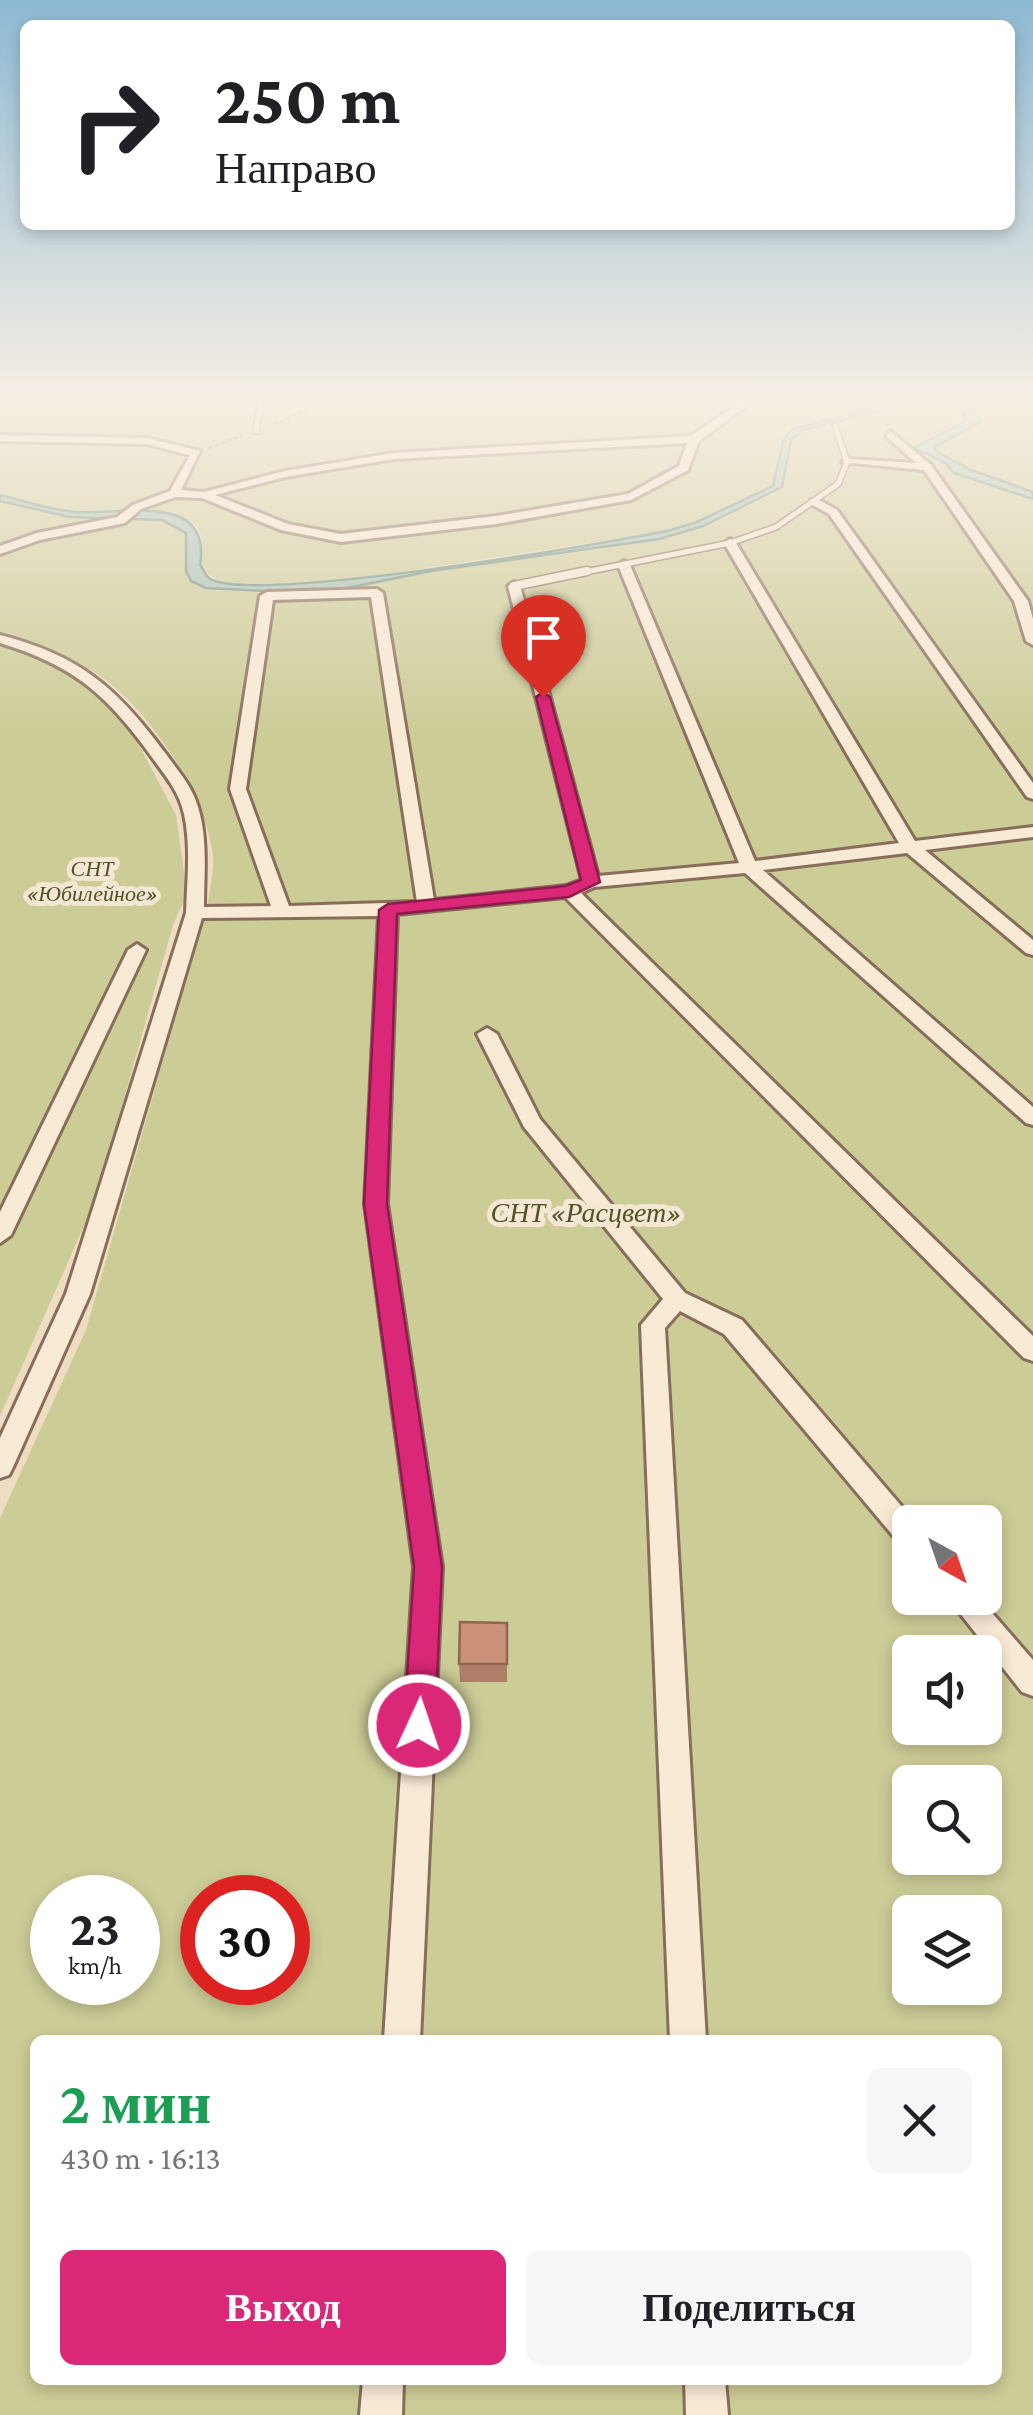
<!DOCTYPE html>
<html lang="ru">
<meta charset="utf-8">
<style>
:root{--surface:#fff;--page:#f6f6f6;--text:#202124;--muted:#757577;--accent:#db2777}
body{margin:0;font-family:"Crimson Pro",serif;background:var(--page);color:var(--text);height:100vh;display:flex;flex-direction:column;font-size:38px;white-space:nowrap}
*{box-sizing:border-box;margin:0}
p{font-size:32px;color:var(--muted)}
.icon{flex:none;width:55px;height:55px;fill:none;stroke:currentColor;stroke-width:2;stroke-linecap:round;stroke-linejoin:round}
.map{position:relative;flex:1;overflow:hidden}
.side{position:absolute;left:30px;top:2035px;width:972px;height:350px;display:flex;flex-direction:column;background:var(--surface);border-radius:15px;box-shadow:0 5px 15px #0003}
.side>*{flex:none}
.hud{position:absolute;left:20px;top:20px;width:995px;height:210px;border-radius:15px;box-shadow:0 5px 15px #0003;background:#fff;color:var(--text);overflow:hidden}
.needle{width:65px;rotate:140deg}
.controls{position:absolute;left:892px;top:1505px;display:grid;gap:20px}
.controls a{display:grid;place-items:center;width:110px;height:110px;border-radius:15px;background:var(--surface);box-shadow:0 5px 15px #0003;font-size:50px}
.speed{position:absolute;left:30px;top:1875px;display:flex;gap:20px;font-size:50px;font-weight:700;text-align:center}
.speed>*{display:grid;place-content:center;width:130px;height:130px;border-radius:50%;background:var(--surface);box-shadow:0 5px 15px #0003;line-height:1}
.speed small{font-size:25px;font-weight:400}
.speed .limit{border:15px solid #d22;background:#fff;color:#111}
.pin{position:absolute;display:grid;place-items:center;width:85px;height:85px;color:#fff;margin:-102px -42px;border-radius:50% 50% 50% 0;rotate:-45deg;box-shadow:0 0 10px #0007}
.pin .icon{rotate:45deg}
.me{position:absolute;width:110px;margin:-55px;rotate:3deg;stroke-linejoin:round;filter:drop-shadow(0 0 8px #0008)}
.turn{display:flex;align-items:center;gap:35px;height:210px;padding:0 30px;font-size:45px}
.turn .icon{width:130px;height:130px;stroke-width:2.5}
.turn b{display:block;font-size:70px;line-height:85px}
.round{display:grid;place-items:center;flex:none;width:105px;height:105px;border-radius:15px;background:var(--page)}
.summary{display:flex;align-items:center;justify-content:space-between;height:170px;padding:0 30px}
h1{font-size:60px;font-weight:600;line-height:75px;color:#1e9e55}
.primary-button{display:flex;gap:20px;margin-top:auto;padding:20px 30px}
.primary-button a{flex:1;height:115px;border-radius:15px;background:var(--accent);color:#fff;font-size:40px;font-weight:600;line-height:115px;text-align:center}
.primary-button a+a{background:var(--page);color:var(--text)}
.map>svg:first-child{display:block}
</style>
<div class="map">
<svg width="1033" height="2415" viewBox="0 0 1033 2415">
<rect width="100%" height="100%" fill="#eedcc3"/>
<path fill="#cccc97" fill-rule="evenodd" d="M0,401H918L873,408L791,430L773,486L697,522L671,530L318,585C284,586 221,597 200,565C203,551 205,532 192,522C165,504 107,514 76,512C51,510 24,501 0,495Z
M951,401H1033V492L971,470L936,451L935,447L961,434L971,405Z
M937,404L955,406L964,413V422L914,447L1033,499V2415H0V1518L86,1330L208,903C210,888 214,871 213,857C208,796 145,703 94,672C64,653 34,642 0,636V554L127,522L89,524L0,548V501L70,517L162,520L187,533L184,558L206,588L285,592L347,588L431,571L596,550L703,526L782,487L791,439L802,430L903,406ZM910,1522H985V1598H910ZM910,1652H985V1728H910ZM910,1782H985V1858H910ZM52,1898H138V1982H52ZM202,1898H288V1982H202ZM910,1912H985V1988H910ZM35,2040H998V2380H35Z
M0,643L38,654L121,711L176,815L187,894L173,925L95,1201L0,1416Z"/>
<path fill="#a5c1b5" stroke="#6c8f82" stroke-width="2.5" d="M918,401L971,405L980,422L935,447L936,451L971,470L1033,492V499L954,473L947,464L914,448L964,422V413C936,392 837,421 803,430L791,440L782,487L703,526L659,539L431,571L347,588L285,592L206,588L191,581L186,571V533L162,520L70,517L0,501V495C24,501 51,510 76,512C123,515 212,491 200,565C203,569 205,575 209,578C246,606 608,543 671,530L697,522L773,486L783,442L791,430L873,408Z"/>
<g fill="none" stroke-linecap="round" stroke-linejoin="round">
<g stroke="#886d5a" stroke-width="8">
<path id="lane-far1" d="M256,431L261,401
M575,574L730,543L776,527L838,484L847,462L835,426"/>
</g>
<g stroke="#886d5a" stroke-width="11">
<path id="lane" d="M514,586L587,571"/>
</g>
<g stroke="#886d5a" stroke-width="6">
<path id="street" d="M742,401H753L699,441L688,470L631,500L496,524L341,542L281,530L202,498L175,497L141,509L125,523L40,540L0,554V546L37,533L117,517L133,505L170,491L190,455L147,444L0,441V435L147,438L200,451L181,490L204,492L285,471L394,453L691,436ZM687,443L679,466L628,494L496,516L341,534L288,524L215,495L285,477L394,459Z
M890,431L931,465L1028,601L1033,619V645L1026,641L1014,601L924,470L842,462L847,459L916,463L886,436Z
M811,500H819L837,510L1033,783V799L1027,797L829,514L811,504Z
M730,539L736,543L915,841L1033,827V837L925,850L1033,940V955L1026,953L907,853L763,870L1033,1107V1125L1026,1123L745,873L594,887L581,893L1033,1336V1361L1024,1358L565,897L397,914L387,1204L442,1567L420,2040H384L414,1567L365,1204L379,916L202,918L90,1294L13,1467L9,1475L0,1478V1438L66,1294L186,913C187,880 191,846 184,814C179,792 167,778 154,760C109,697 76,666 0,643V635C81,656 117,688 166,754C178,771 192,786 198,807C208,839 204,874 204,907L271,906L230,789L260,596L267,592L377,589L383,593L434,900L566,886L582,880L508,586L514,582L520,586L598,876L739,863L618,565L624,561L630,565L755,861L899,843L724,543ZM371,597L417,902L289,906L246,789L273,600Z
M137,944L146,950L11,1235L0,1243V1212L128,950Z
M487,1028L497,1034L540,1119L685,1293L742,1320L915,1522H910V1548L900,1544L724,1334L680,1311L665,1328L706,2040H670L641,1325L663,1299L524,1127L477,1034Z
M948,1598H979L1033,1660V1696L1022,1692Z
M363,2380H403L402,2415H360Z
M685,2380H725L728,2415H686Z"/>
</g>
<path stroke="#886d5a" stroke-width="2.5" stroke-dasharray="4 2.5" stroke-linecap="butt" d="M275,424L327,401
M209,448L241,436"/>
<use href="#lane-far1" stroke="#f9ead6" stroke-width="5"/>
<use href="#lane" stroke="#f9ead6" stroke-width="8"/>
<use href="#street" fill="#f9ead6" fill-rule="evenodd"/>
</g>
<path fill="#af7e68" d="M507,1623V1682H460L459,1664Z"/>
<path fill="#cc9279" stroke="#8f6655" stroke-width="2.5" d="M460,1622L507,1623V1664H459Z"/>
<linearGradient id="sky" x2="0" y2="1"><stop stop-color="#8db9d4"/><stop offset="0.54" stop-color="#f7efe4"/><stop offset="1" stop-color="#f7efe4" stop-opacity="0"/></linearGradient>
<rect width="1033" height="739" fill="url(#sky)"/>
<path fill="#db2777" stroke="#8e194d" stroke-width="2.5" d="M543,692L550,697L600,882L569,897L397,914L387,1204L442,1567L435,1725L430,1735L419,1740L408,1735L404,1725L414,1567L364,1204L379,910L388,904L565,886L581,880L536,697Z"/>
<g text-anchor="middle" dominant-baseline="central" stroke-width="10" stroke-linejoin="round" paint-order="stroke">
<g font-size="22" font-style="italic" fill="#4e5425" stroke="#f5e7d3">
<text x="92" y="868">СНТ<tspan x="92" dy="25">«Юбилейное»</tspan></text>
</g>
<g font-size="28" font-style="italic" fill="#4e5425" stroke="#f5e7d3">
<text x="586" y="1212">СНТ «Расцвет»</text>
</g>
</g>
</svg>
<div class="controls">
<a><svg class="needle" viewBox="-14 -14 28 28"><path d="M0-13l5 13h-10z" fill="#e53935"/><path d="M0 13l5-13h-10z" fill="#757577"/></svg></a>
<a><svg class="icon" aria-label="sound" viewBox="0 0 24 24"><path d="M4 9h4l5-4v14l-5-4H4zM17 9q2 3 0 6"/></svg></a>
<a><svg class="icon" aria-label="search" viewBox="0 0 24 24"><circle cx="10" cy="10" r="6"/><path d="M15 15l6 6"/></svg></a>
<a><svg class="icon" aria-label="layers" viewBox="0 0 24 24"><path d="M12 4l9 5-9 5-9-5zM3 14l9 5 9-5"/></svg></a>
</div>
<div class="speed"><div>23<small>km/h</small></div><div class="limit">30</div></div>
<div class="pin" style="left:543px;top:697px;background:#d93025"><svg class="icon" aria-label="arrive" viewBox="0 0 24 24"><path d="M6 21V4h12l-3 4 3 4H6"/></svg></div>
<svg class="me" style="left:419px;top:1725px" viewBox="-20 -20 40 40"><circle r="17" fill="#db2777" stroke="#fff" stroke-width="3"/><path d="M0-11L8 9 0 5-8 9z" fill="#fff"/></svg>
<div class="hud">
<div class="turn"><svg class="icon" aria-label="right" viewBox="0 0 24 24"><path d="M7 20v-9h11M14 6l5 5-5 5"/></svg><div><b>250 m</b>Направо</div></div>
</div>
<section class="side">
<div class="summary"><div><h1>2 мин</h1><p>430 m · 16:13</p></div><a class="round"><svg class="icon" aria-label="close" viewBox="0 0 24 24"><path d="M6 6l12 12M18 6L6 18"/></svg></a></div>
<div class="primary-button"><a>Выход</a><a>Поделиться</a></div>
</section>
</div>
